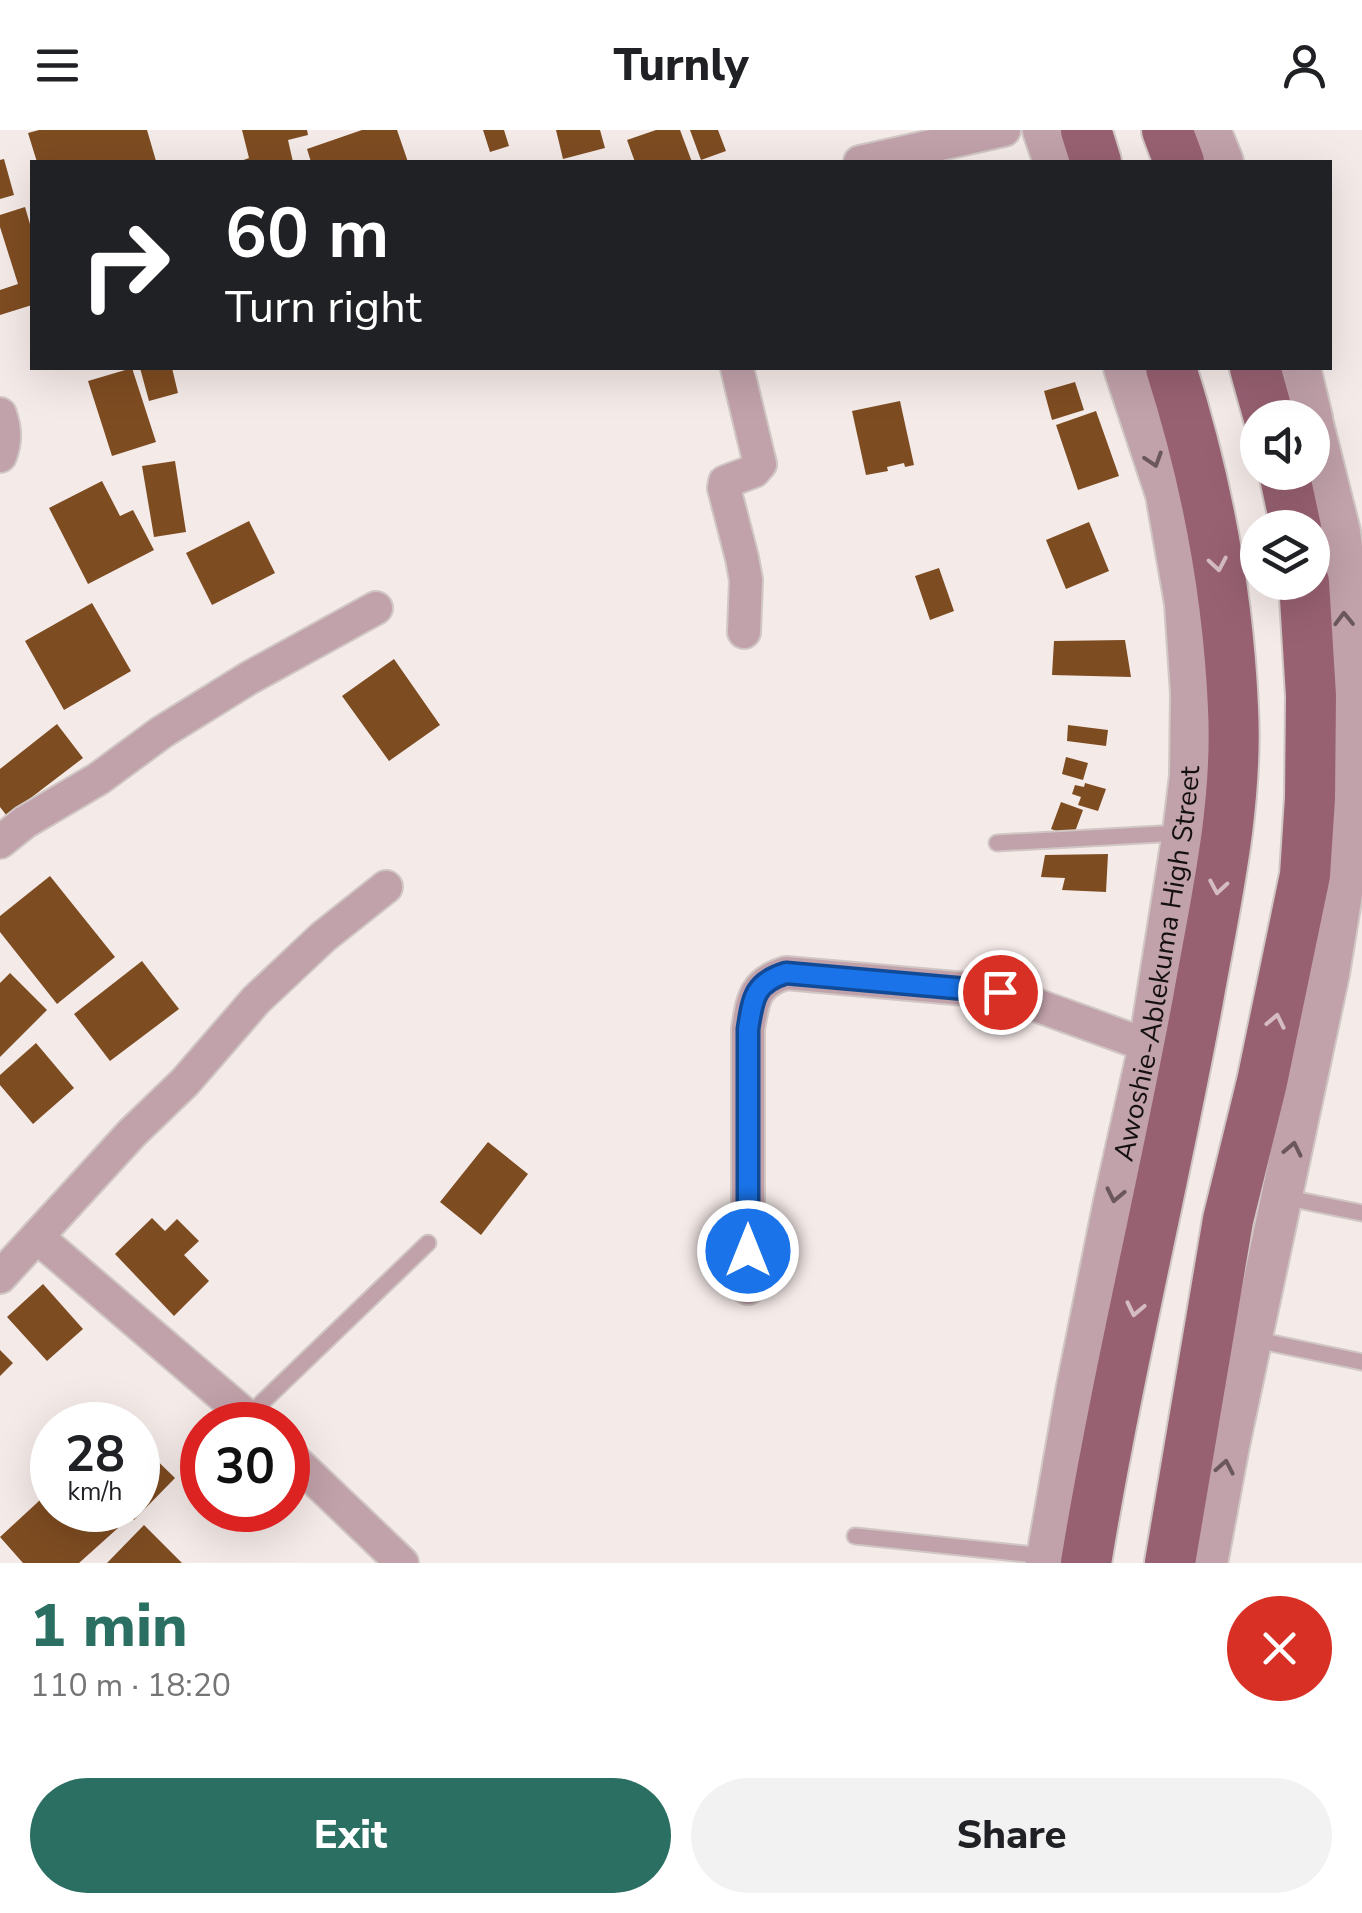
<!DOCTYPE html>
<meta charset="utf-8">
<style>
:root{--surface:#fff;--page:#f2f2f2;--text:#202124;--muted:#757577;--accent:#2a6f62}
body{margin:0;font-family:"Nunito Sans",sans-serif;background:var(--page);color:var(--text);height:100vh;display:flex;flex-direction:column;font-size:38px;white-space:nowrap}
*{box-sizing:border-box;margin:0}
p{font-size:32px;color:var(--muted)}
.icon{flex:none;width:55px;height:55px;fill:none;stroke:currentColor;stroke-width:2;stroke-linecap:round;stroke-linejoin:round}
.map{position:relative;height:1433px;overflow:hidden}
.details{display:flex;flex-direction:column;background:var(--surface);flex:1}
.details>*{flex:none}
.banner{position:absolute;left:30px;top:30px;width:1302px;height:210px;border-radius:0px;box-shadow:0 10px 40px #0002;background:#202124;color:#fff;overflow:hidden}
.tools{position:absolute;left:1240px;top:270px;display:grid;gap:20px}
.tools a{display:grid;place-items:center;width:90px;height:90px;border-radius:50%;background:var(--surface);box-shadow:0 10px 40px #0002;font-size:50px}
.speed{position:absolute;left:30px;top:1272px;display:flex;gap:20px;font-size:50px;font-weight:700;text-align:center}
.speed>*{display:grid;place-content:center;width:130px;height:130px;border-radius:50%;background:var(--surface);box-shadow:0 10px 40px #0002;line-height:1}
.speed small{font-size:25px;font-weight:400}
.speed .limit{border:15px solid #d22;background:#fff;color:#111}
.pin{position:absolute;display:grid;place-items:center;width:85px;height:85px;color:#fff;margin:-42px;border:5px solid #fff;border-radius:50%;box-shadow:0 2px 10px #0007}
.me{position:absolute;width:110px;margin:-55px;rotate:0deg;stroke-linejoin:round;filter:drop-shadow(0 0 8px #0008)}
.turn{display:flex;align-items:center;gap:35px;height:210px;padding:0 30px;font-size:45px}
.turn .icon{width:130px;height:130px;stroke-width:2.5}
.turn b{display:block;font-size:70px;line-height:85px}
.round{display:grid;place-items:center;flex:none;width:105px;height:105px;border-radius:52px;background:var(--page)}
.headline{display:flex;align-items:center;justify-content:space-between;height:170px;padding:0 30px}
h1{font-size:60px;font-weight:800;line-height:75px;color:var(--accent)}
.primary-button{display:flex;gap:20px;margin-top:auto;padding:20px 30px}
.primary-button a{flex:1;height:115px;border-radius:60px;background:var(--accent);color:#fff;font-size:40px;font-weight:800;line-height:115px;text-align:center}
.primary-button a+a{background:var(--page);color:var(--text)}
header{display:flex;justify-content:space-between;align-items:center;height:130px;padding:0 30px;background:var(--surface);font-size:45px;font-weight:800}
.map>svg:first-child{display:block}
</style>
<header><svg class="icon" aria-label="menu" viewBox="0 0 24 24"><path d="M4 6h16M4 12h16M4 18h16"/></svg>Turnly<svg class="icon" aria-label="person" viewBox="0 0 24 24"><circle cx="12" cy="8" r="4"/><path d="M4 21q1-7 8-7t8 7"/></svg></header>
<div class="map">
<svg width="1362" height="1433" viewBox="0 0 1362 1433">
<rect width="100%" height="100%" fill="#f4eae8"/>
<path fill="#7e4c21" d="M39,0H147L156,31L37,32L28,3Z
M242,0H307L308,5L288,10L293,32H238L249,28Z
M362,0H397L408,32H311L307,19Z
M483,0H504L509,16L490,22Z
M556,0H600L605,18L563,29Z
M656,0H680L692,32H635L627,10Z
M690,0H718L726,21L701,30Z
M4,29L14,65L0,69V30Z
M25,77L32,101V175L0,185V160L18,154L0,97V85Z
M132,238L156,312L112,326L88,251Z
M140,238H172L178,263L149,271Z
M1075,252L1084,280L1052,290L1044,261Z
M900,271L914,335L905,337L904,333L887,337L888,341L866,345L852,281Z
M1096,281L1119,346L1078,360L1056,295Z
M175,331L186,402L154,407L142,336Z
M102,351L120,386L133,380L154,420L88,454L49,378Z
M249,391L275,443L212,475L186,423Z
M1089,392L1109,441L1066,459L1046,410Z
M939,438L954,481L930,490L915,446Z
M92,473L131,541L64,580L25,511Z
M1125,510L1131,547L1052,545L1054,511Z
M394,529L440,595L389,631L342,566Z
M57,594L83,628L7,686L0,677V639Z
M1068,595L1108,600L1106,616L1067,611Z
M1066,627L1088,633L1083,650L1062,644Z
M1085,653L1106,659L1098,681L1078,675L1081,667L1072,664L1075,655L1084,657Z
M1061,672L1083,680L1073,707L1051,699Z
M1108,724L1106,762L1062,760L1065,748L1041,747L1045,725Z
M50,746L115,827L57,874L0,802V786Z
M142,831L179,879L110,931L74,884Z
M10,843L47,880L0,927V853Z
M36,913L74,958L33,994L0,955V945Z
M488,1012L528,1044L481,1105L440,1072Z
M152,1088L165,1101L177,1089L199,1111L184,1125L209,1151L174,1186L115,1124Z
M43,1154L83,1199L47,1231L7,1187Z
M0,1220L13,1233L0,1246Z
M138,1312L175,1348L134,1390L123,1380H138Z
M52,1359V1380H101L118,1398L79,1433H23L0,1407Z
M144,1395L182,1433H107Z"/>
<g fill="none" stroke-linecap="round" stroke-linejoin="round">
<g stroke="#d0c7c5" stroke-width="19">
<path id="service" d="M997,713L1179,703
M1283,1067L1362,1083
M1252,1209L1362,1232
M248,1286L428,1113
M855,1406L1044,1426"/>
</g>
<g stroke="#d0c7c5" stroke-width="36">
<path id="minor" d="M860,32L1004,0
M737,238L760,334L754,341L725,352L724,358L742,428L746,450L744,502
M0,284C5,299 6,311 0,326
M0,712L25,692L98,649L162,602L249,548L376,478
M37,1107L257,1295
M0,1147L132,1003L185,952L256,870L323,807L386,757
M748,1158V899C753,869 754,853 786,843L1000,862L1149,916
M288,1324L402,1433"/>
</g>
<g stroke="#d0c7c5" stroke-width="44">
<g id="tertiary">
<path d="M1043,0L1054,32"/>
<path d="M1210,0L1223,32"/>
<path d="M1300,238L1312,288"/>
<path id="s1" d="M1046,1433L1076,1262L1114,1072L1149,916L1183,703L1190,646L1191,563L1185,473L1166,364L1124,238"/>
<path d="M1207,1433L1229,1315L1329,843L1343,757L1348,657V562L1343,494V425L1340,402L1312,290"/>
</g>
</g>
<g stroke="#d0c7c5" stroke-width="54">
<path id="primary" d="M1086,0L1096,32
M1167,0L1179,32
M1255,238L1269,288
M1284,342L1296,398
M1086,1433C1117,1244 1163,1058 1198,870C1215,774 1238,677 1233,578C1228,463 1206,348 1171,238
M1170,1433L1228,1090L1262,952L1305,745L1310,668L1311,566L1304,452"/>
</g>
<use href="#service" stroke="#c1a1aa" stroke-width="15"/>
<use href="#minor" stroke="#c1a1aa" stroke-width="32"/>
<use href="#tertiary" stroke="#c1a1aa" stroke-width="40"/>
<use href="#primary" stroke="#986172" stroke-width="50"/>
</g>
<defs><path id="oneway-chevron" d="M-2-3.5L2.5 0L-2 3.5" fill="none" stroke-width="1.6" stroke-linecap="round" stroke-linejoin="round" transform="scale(2.5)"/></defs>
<g stroke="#6a585d">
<use href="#oneway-chevron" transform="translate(1154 330) rotate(72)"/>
<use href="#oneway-chevron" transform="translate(1344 489) rotate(-91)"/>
<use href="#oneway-chevron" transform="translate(1293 1019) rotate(-78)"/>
<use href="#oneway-chevron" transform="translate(1115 1065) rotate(102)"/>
<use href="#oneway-chevron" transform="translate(1225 1337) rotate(-79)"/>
</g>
<g stroke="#d5bcc2">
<use href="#oneway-chevron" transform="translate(1218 434) rotate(80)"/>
<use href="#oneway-chevron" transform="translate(1218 757) rotate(100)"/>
<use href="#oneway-chevron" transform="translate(1276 891) rotate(-78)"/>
<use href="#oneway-chevron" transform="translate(1135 1179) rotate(102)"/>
</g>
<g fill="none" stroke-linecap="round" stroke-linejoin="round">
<g stroke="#114b97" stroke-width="25">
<path id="route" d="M748,1121V899C753,868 754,853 786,843L1000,862"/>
</g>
<use href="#route" stroke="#1a73e8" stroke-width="18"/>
</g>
<g text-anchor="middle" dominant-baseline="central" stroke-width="10" stroke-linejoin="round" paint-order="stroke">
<g font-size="28" fill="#141010" stroke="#fef8f7">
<text stroke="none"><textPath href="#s1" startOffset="610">Awoshie-Ablekuma High Street</textPath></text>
</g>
</g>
</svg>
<div class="tools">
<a><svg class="icon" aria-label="sound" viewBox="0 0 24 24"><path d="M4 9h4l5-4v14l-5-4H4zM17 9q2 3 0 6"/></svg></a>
<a><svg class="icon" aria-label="layers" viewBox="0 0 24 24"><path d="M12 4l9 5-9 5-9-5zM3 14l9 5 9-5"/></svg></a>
</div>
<div class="speed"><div>28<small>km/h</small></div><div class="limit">30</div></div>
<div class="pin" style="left:1000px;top:862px;background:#d93025"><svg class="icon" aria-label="arrive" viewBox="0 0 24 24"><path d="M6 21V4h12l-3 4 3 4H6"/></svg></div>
<svg class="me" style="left:748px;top:1121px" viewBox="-20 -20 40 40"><circle r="17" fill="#1a73e8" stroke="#fff" stroke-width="3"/><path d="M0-11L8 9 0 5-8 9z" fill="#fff"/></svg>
<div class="banner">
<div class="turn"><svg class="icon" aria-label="right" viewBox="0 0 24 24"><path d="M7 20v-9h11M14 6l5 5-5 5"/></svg><div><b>60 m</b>Turn right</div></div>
</div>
</div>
<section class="details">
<div class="headline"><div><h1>1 min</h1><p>110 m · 18:20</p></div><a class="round" style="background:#d93025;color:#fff"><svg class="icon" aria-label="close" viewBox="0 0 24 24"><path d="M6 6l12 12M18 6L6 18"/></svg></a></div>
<div class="primary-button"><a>Exit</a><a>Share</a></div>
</section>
